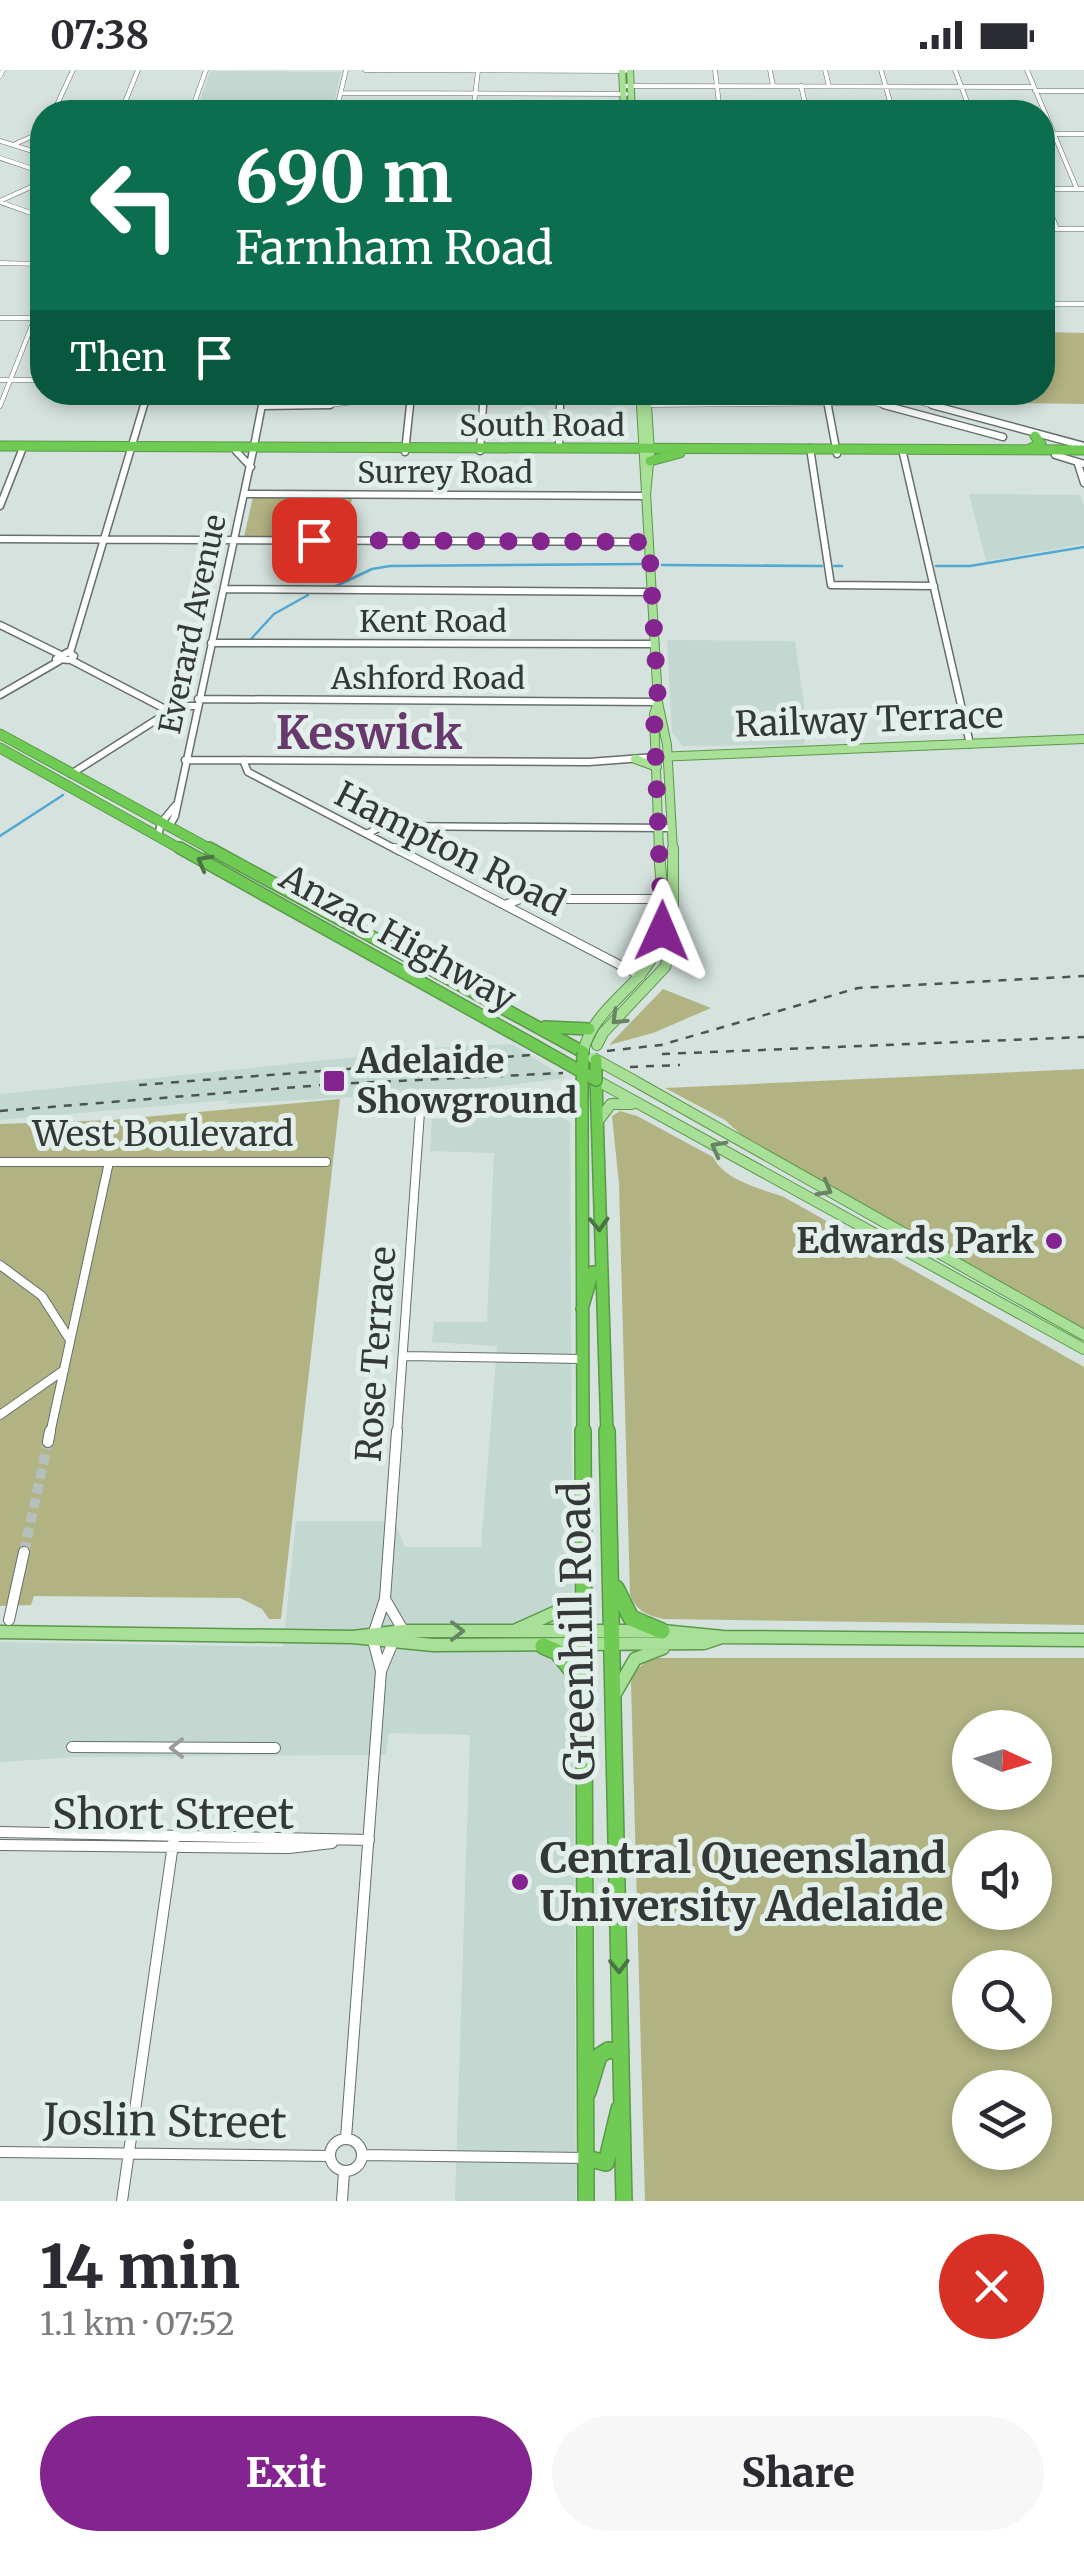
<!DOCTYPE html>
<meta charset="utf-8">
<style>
:root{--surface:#fff;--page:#f7f7f7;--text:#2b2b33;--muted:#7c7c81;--accent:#83248f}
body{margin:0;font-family:Merriweather,serif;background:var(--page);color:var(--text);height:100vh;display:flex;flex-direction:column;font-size:38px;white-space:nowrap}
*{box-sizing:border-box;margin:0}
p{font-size:32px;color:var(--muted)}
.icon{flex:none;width:55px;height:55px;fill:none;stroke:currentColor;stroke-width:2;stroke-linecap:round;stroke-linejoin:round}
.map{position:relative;height:2131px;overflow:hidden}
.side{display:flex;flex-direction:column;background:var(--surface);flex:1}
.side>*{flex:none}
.guide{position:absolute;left:30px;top:30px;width:1025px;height:305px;border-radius:40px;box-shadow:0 5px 15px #0003;background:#0b6e4f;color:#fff;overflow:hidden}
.needle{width:65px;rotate:94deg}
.controls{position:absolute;left:952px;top:1640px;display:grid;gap:20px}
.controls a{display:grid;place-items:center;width:100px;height:100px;border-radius:50%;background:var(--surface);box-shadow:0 5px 15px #0003;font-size:50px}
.pin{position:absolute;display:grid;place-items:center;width:85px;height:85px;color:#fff;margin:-42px;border-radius:20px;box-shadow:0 5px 15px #0006}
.me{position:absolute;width:110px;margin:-55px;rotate:1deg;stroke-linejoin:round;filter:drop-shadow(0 0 8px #0008)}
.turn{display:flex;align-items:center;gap:35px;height:210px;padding:0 40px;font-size:45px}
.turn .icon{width:130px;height:130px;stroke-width:2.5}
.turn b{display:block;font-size:70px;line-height:85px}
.then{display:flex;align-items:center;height:95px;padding:0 40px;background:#0003;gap:20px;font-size:38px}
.round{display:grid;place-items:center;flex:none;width:105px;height:105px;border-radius:52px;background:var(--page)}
.head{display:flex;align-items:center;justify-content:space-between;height:170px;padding:0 40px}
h1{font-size:60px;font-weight:800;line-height:75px}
.action{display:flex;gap:20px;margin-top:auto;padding:20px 40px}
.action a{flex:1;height:115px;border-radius:60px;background:var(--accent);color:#fff;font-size:40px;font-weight:800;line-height:115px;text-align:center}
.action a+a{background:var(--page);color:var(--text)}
.status{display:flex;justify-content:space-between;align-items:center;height:70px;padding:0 50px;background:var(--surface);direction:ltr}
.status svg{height:28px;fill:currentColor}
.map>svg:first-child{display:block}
</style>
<div class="status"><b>07:38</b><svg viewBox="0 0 49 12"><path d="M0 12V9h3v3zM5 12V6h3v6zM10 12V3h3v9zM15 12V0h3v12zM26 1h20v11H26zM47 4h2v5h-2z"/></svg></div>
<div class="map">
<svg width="1084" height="2131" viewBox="0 0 1084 2131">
<rect width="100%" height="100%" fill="#d5e2dd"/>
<path fill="#c3d8d0" d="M210,1L341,2L332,42H196Z
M969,424L1080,425L1084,437V474L986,491Z
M667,570L795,571L809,668H804V675L683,676L672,663Z
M512,974L566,1008L462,1021L229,1034L228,1030L0,1050V1024L385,984L405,979Z
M553,1043L570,1052L576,2131H455L470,1665L389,1663L386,1685L79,1687L0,1692V1572L283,1577L296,1451H394L405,1477H481L497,1276L432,1272L434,1252H487L494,1083L430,1081L432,1049Z"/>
<path fill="#b2b382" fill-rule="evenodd" d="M1043,262L1084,263V334L1007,333L1003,323L1042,322Z
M253,427H352L347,468L244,467Z
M663,919L711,938L653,963L609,975Z
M1084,999V1260L747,1070L725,1050L665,1018Z
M340,1029L281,1549H269L262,1539L240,1528L34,1526L31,1535L0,1536V1054L111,1050Z
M620,1041L637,1046L713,1087C724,1110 761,1119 784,1127L1084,1297V1555L665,1549C647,1546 637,1541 630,1525L619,1114L612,1046Z
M653,1588H1084V2131H645L631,1612L636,1599ZM970,1658H1035V1722H970ZM970,1778H1035V1842H970ZM970,1898H1035V1962H970ZM970,2018H1035V2082H970Z"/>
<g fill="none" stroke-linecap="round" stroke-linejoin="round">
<path stroke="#50a9d3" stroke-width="2.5" d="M662,495L822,496
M834,496H842
M936,496H970L1084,477
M334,517L372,499L390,496L640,494
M251,569L274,544L308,525
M0,766L63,725"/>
<path stroke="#b5c0bc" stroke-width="10" stroke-dasharray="10 5" stroke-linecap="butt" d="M24,1482L48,1372"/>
<g stroke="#656f6b" stroke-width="5">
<path id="minor-far3" d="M365,0L625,1
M715,0L720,42
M770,0L773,16
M825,0L829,16
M881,0L893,42
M955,0L971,42
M1027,0L1077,119
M0,6L3,0
M622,16L1034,17
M801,16L807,42
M1035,21H1084
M341,23L626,24
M54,40H122
M54,41L73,0
M121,42L138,0
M191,42L206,0
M336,42L346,0
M473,42L478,1
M1042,64H1084
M0,71L42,84
M15,74L42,62
M0,88L42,102
M1042,119H1084
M1042,120L1057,159
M0,131L42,112
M0,132L42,147
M1042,159H1084
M0,193L42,194
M1042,208L1052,234
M1042,234H1084
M0,248H42
M0,310H42
M835,322L893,338
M883,322L941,338
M645,335L874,333
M0,336L42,230
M263,336H323L369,330L647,331
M143,338L148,322
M262,338L265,322
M409,338L411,322
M483,338V331
M560,338V332"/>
</g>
<g stroke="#656f6b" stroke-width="9">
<path id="minor-far2" d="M884,335L1003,367
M932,335L1084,376
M263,336L330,335
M828,336L837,384
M254,376L262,335
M559,378L560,335
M810,378L831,515L934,516
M902,379L970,674
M236,381L251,397
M480,381L483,335
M405,382L410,335
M1055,385L1084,394
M1078,394L1084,413
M244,424L646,426
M0,436L22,380
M0,469L649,472
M224,519L651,522
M0,555L59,584
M211,573L655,574
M68,582L74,586L71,590L56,589Z
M70,583L144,335
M71,590L169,641
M0,625L59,591
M198,629L658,632
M185,690L589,692L656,687
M243,690L248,702L399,781
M71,704L178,636H197
M169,757L175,746L253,381
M367,764L382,756L670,758
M158,766L161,753L175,736"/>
</g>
<g stroke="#656f6b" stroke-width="10">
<path id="minor-far1" d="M395,778L641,906
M505,835L520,829H664
M0,1092H326
M0,1195L42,1226L70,1270
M404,1286L582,1289
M0,1345L64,1300
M50,1364L109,1092
M397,1364L420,1042L560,1035L581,1042"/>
</g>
<g stroke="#656f6b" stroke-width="12">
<path id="minor" d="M48,1372L50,1361
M385,1529L403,1560
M9,1550L24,1482
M373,1565L385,1529L397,1361
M381,1601L393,1572
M72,1677L275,1678
M0,1762L369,1770
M0,1775L289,1778L332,1773
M346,2068L381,1601L373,1570
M330 2085a16 16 0 1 1 32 0a16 16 0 1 1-32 0Z
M0,2082L330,2086
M362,2085L586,2088
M122,2131L174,1767
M342,2131L344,2102"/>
</g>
<g stroke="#5a984a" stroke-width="8">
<path id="major-far3" d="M622,0L624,42
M630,0L632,42
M641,322V338
M646,327L647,338"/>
</g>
<g stroke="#5a984a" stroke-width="10">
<path id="major-far2" d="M641,335L658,632L654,644L659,781
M646,425L650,383L647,335
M658,632L667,675L673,781
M656,687L1084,669
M635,689L657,697"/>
</g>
<g stroke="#5a984a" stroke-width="12">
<path id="major-far1" d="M597,975L603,963L665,897L673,872V778
M583,982C593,938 638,920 656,880C669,851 660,809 659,778
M596,1010L1084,1279
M633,1010L1084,1265
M598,1051L611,1034H632"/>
</g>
<g stroke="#5a984a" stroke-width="15">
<path id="major" d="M514,1561L583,1530
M0,1562L353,1567L433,1575L704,1573L722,1567
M353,1567L403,1561H662L723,1567L1084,1570
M616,1622L635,1589L663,1578"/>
</g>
<g stroke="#5a984a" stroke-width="11">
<path id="highway-far2" d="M0,376L1084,380
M1031,378L1041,374L1035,366
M650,391L680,383
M0,664L214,781
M0,678L184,781"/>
</g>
<g stroke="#5a984a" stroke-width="14">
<path id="highway-far1" d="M180,778L534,975
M209,778L583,982
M545,957L589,959
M596,1010L607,1364
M582,1019L583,1364
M582,1239L593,1202H601"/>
</g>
<g stroke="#5a984a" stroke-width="18">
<path id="highway" d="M583,1361L586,2131
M607,1361L624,2131
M616,1518L631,1548L662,1561
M543,1576L557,1582L583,1614
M588,2022L599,1986L608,1980L621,1982
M586,2088L606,2093L619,2039"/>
</g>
<use href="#minor-far3" stroke="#fff" stroke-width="4"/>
<use href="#minor-far2" stroke="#fff" stroke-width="6"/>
<use href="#minor-far1" stroke="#fff" stroke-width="8"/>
<use href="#minor" stroke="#fff" stroke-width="10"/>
<use href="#major-far3" stroke="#a9e098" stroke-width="6"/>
<use href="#major-far2" stroke="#a9e098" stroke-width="8"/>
<use href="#major-far1" stroke="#a9e098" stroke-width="10"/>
<use href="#major" stroke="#a9e098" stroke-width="12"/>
<use href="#highway-far2" stroke="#6fcb54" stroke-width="9"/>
<use href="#highway-far1" stroke="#6fcb54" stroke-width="11"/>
<use href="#highway" stroke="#6fcb54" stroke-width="15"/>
<path stroke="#4d5351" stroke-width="2.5" stroke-dasharray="8 8" stroke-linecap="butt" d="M607,981L661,975L858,918L1084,906
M662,984L1084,967
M630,997L680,995
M139,1015L531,985
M0,1041L335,1014L563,1003"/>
<g stroke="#5a984a" stroke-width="12" stroke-linecap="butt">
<path id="major-bridge" d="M593,988L633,1010"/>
</g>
<g stroke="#5a984a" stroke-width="14" stroke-linecap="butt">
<path id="highway-bridge" d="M534,975L596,1010V990
M582,1019L583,982"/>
</g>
<use href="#major-bridge" stroke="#a9e098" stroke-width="10"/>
<use href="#highway-bridge" stroke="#6fcb54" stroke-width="11"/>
</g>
<defs><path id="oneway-chevron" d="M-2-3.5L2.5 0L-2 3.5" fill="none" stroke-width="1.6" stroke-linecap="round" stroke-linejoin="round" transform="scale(2.5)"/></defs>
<g stroke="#4c7343">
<use href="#oneway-chevron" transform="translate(204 792) rotate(-151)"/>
<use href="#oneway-chevron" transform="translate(599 1154) rotate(88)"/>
<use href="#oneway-chevron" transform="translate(619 1896) rotate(89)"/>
</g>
<g stroke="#698463">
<use href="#oneway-chevron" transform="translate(618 948) rotate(136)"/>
<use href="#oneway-chevron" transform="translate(718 1078) rotate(-152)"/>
<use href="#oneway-chevron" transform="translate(825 1119) rotate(29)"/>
<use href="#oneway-chevron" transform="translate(457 1561)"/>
</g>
<use stroke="#9a9c9b" href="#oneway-chevron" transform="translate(177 1678) rotate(-180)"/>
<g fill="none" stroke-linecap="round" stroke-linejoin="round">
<path stroke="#83248f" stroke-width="18" stroke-dasharray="0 32.4" d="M314,470L649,472L658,632L654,644L662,861"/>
</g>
<g fill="#83248f" stroke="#e3efea" stroke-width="4">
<rect x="322" y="999" width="24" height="24" rx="5"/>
<circle cx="1054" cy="1171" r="10"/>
<circle cx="520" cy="1812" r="10"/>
</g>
<g text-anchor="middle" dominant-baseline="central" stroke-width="10" stroke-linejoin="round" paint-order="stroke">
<g font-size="30" fill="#343937" stroke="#e3efea">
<text x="542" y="355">South Road</text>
<text x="445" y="402">Surrey Road</text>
<text x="433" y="551">Kent Road</text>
<text transform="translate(192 554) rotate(-78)">Everard Avenue</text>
<text x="428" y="608">Ashford Road</text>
</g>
<g font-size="35" fill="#343937" stroke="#e3efea">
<text transform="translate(869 650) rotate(-2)">Railway Terrace</text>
<text transform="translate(450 779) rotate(27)">Hampton Road</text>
<text transform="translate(398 868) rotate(29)">Anzac Highway</text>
<text x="163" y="1064">West Boulevard</text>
<text transform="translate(376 1284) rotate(-86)">Rose Terrace</text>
</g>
<g font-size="35" font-weight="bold" fill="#343937" stroke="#e3efea" text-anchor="start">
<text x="356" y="991">Adelaide<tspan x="356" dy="40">Showground</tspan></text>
<text x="1034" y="1171" text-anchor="end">Edwards Park</text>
</g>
<g font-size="42" fill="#343937" stroke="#e3efea">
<text transform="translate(577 1561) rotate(-91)">Greenhill Road</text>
<text x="173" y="1744">Short Street</text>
<text transform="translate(165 2051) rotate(1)">Joslin Street</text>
</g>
<g font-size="42" font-weight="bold" fill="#343937" stroke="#e3efea" text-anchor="start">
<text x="540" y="1788">Central Queensland<tspan x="540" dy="48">University Adelaide</tspan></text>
</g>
<g font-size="45" font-weight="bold" fill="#67396d" stroke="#e3efea">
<text x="369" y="663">Keswick</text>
</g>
</g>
</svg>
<div class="controls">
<a><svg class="needle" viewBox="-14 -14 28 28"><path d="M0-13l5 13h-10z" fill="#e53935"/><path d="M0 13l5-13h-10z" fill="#7c7c81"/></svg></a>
<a><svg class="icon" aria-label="sound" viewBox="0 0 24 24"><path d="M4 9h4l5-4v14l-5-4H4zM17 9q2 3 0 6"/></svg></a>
<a><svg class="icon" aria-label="search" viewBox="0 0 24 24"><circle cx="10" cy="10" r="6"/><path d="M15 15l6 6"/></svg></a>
<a><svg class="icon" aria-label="layers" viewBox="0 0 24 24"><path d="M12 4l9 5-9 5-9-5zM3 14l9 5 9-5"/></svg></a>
</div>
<div class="pin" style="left:314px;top:470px;background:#d93025"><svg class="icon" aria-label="arrive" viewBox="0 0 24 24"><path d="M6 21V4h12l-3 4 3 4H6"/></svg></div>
<svg class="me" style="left:662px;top:861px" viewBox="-20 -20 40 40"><path d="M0-17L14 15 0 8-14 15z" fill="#83248f" stroke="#fff" stroke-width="4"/></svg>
<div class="guide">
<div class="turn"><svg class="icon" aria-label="left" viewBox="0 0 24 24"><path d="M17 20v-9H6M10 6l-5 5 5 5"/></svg><div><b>690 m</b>Farnham Road</div></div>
<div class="then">Then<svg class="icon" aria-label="arrive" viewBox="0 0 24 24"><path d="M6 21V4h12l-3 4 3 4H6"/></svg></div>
</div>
</div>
<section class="side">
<div class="head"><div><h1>14 min</h1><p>1.1 km · 07:52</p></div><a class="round" style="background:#d93025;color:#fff"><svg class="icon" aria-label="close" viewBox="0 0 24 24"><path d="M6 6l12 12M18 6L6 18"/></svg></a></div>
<div class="action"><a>Exit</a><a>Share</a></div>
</section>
